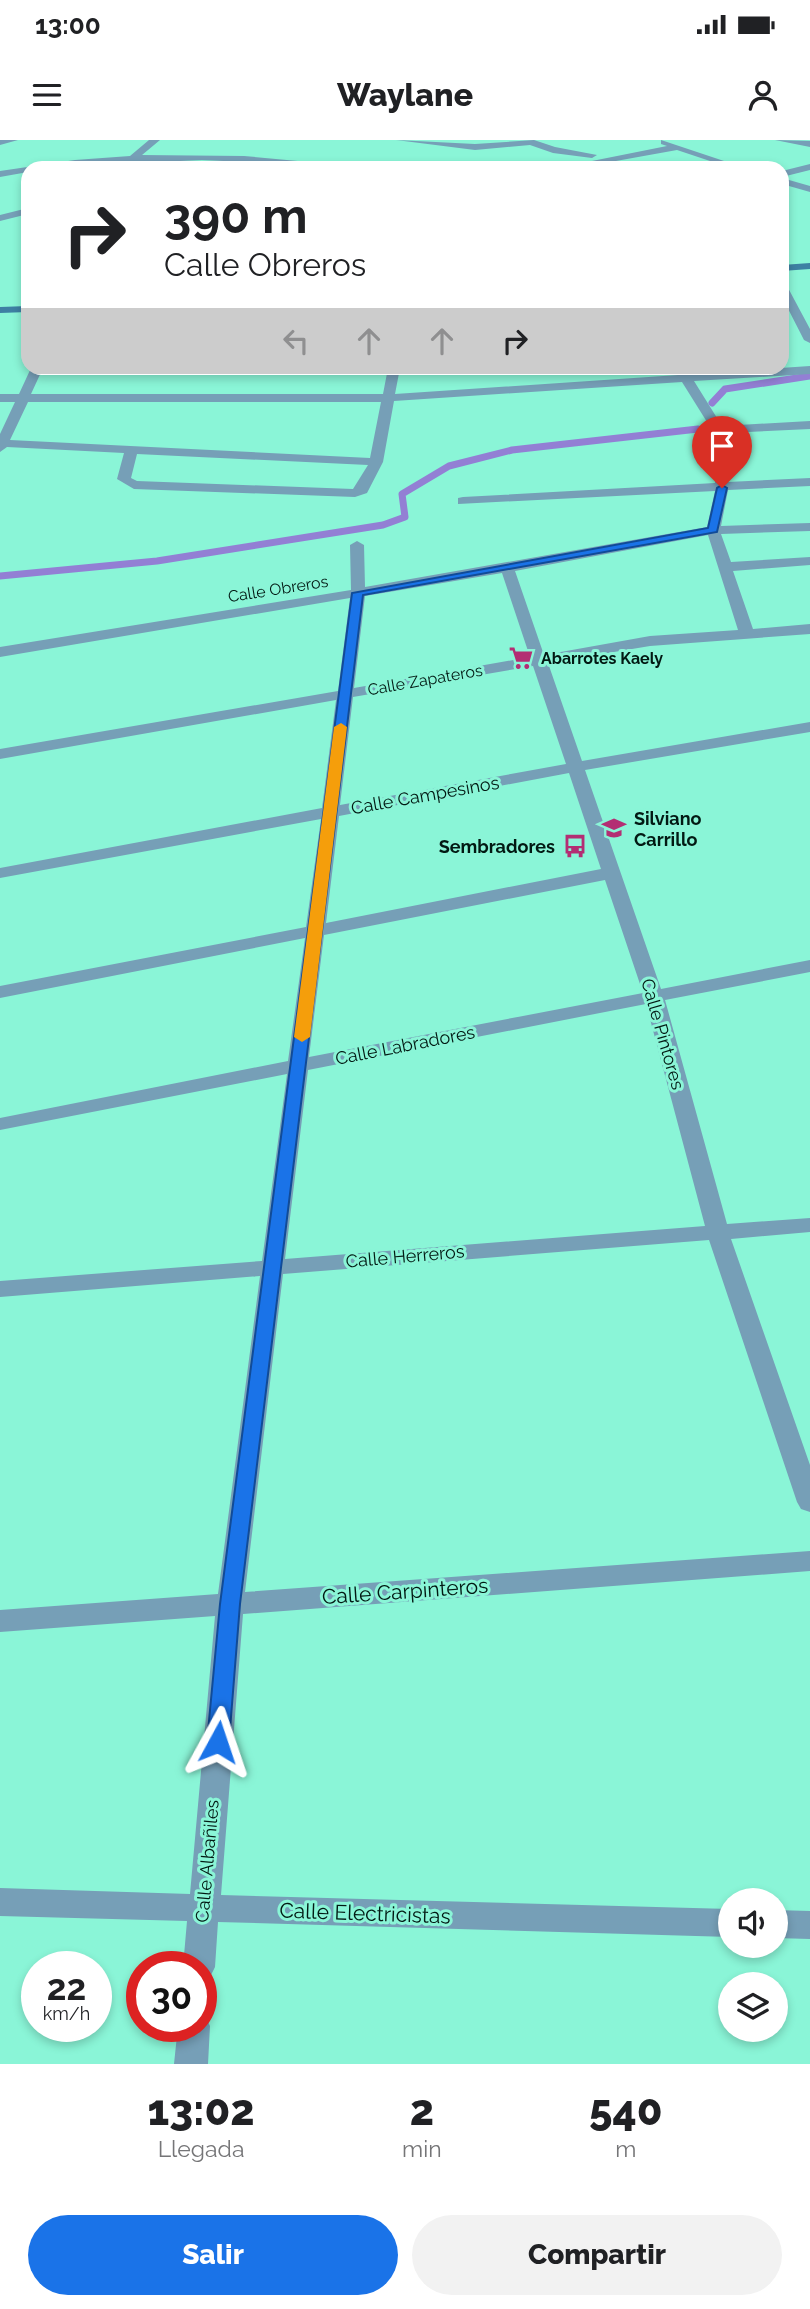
<!DOCTYPE html>
<html lang="es">
<meta charset="utf-8">
<style>
:root{--surface:#fff;--page:#f2f2f2;--text:#202124;--muted:#757577;--accent:#1a73e8}
body{margin:0;font-family:Raleway,sans-serif;background:var(--page);color:var(--text);height:100vh;display:flex;flex-direction:column;font-size:26px;white-space:nowrap}
*{box-sizing:border-box;margin:0}
p{font-size:23px;color:var(--muted)}
.icon{flex:none;width:38px;height:38px;fill:none;stroke:currentColor;stroke-width:2;stroke-linecap:round;stroke-linejoin:round}
.map{position:relative;height:1924px;overflow:hidden}
.details{display:flex;flex-direction:column;background:var(--surface);flex:1}
.details>*{flex:none}
.hud{position:absolute;left:21px;top:21px;width:768px;height:214px;border-radius:21px;box-shadow:0 4px 10px #0003;background:#fff;color:var(--text);overflow:hidden}
.fabs{position:absolute;left:718px;top:1748px;display:grid;gap:14px}
.fabs a{display:grid;place-items:center;width:70px;height:70px;border-radius:50%;background:var(--surface);box-shadow:0 4px 10px #0003;font-size:35px}
.speed{position:absolute;left:21px;top:1811px;display:flex;gap:14px;font-size:35px;font-weight:700;text-align:center}
.speed>*{display:grid;place-content:center;width:91px;height:91px;border-radius:50%;background:var(--surface);box-shadow:0 4px 10px #0003;line-height:1}
.speed small{font-size:18px;font-weight:400}
.speed .limit{border:10px solid #d22;background:#fff;color:#111}
.pin{position:absolute;display:grid;place-items:center;width:60px;height:60px;color:#fff;margin:-72px -30px;border-radius:50% 50% 50% 0;rotate:-45deg;box-shadow:0 0 7px #0007}
.pin .icon{rotate:45deg}
.me{position:absolute;width:77px;margin:-38px;rotate:5deg;stroke-linejoin:round;filter:drop-shadow(0 0 5px #0008)}
.turn{display:flex;align-items:center;gap:24px;height:147px;padding:0 28px;font-size:32px}
.turn .icon{width:91px;height:91px;stroke-width:2.5}
.turn b{display:block;font-size:49px;line-height:60px}
.lanes{display:flex;align-items:center;height:66px;padding:0 28px;background:#0003;justify-content:center;gap:35px;direction:ltr}
.lanes .off{opacity:.35}
.eta{display:flex;justify-content:space-evenly;align-items:center;height:119px;text-align:center}
.eta b{font-size:42px;font-weight:800;line-height:49px}
.button{display:flex;gap:14px;margin-top:auto;padding:14px 28px}
.button a{flex:1;height:80px;border-radius:42px;background:var(--accent);color:#fff;font-size:28px;font-weight:800;line-height:80px;text-align:center}
.button a+a{background:var(--page);color:var(--text)}
.status{display:flex;justify-content:space-between;align-items:center;height:49px;padding:0 35px;background:var(--surface);direction:ltr}
.status svg{height:19px;fill:currentColor}
header{display:flex;justify-content:space-between;align-items:center;height:91px;padding:0 28px;background:var(--surface);font-size:32px;font-weight:800}
.map>svg:first-child{display:block}
</style>
<div class="status"><b>13:00</b><svg viewBox="0 0 49 12"><path d="M0 12V9h3v3zM5 12V6h3v6zM10 12V3h3v9zM15 12V0h3v12zM26 1h20v11H26zM47 4h2v5h-2z"/></svg></div>
<header><svg class="icon" aria-label="menu" viewBox="0 0 24 24"><path d="M4 6h16M4 12h16M4 18h16"/></svg>Waylane<svg class="icon" aria-label="person" viewBox="0 0 24 24"><circle cx="12" cy="8" r="4"/><path d="M4 21q1-7 8-7t8 7"/></svg></header>
<div class="map">
<svg width="810" height="1924" viewBox="0 0 810 1924">
<rect width="100%" height="100%" fill="#8af5d7"/>
<g fill="none" stroke-linecap="round" stroke-linejoin="round">
<path stroke="#937fd4" stroke-width="7" d="M712,263L725,249L810,236
M0,436L157,421L383,385L405,377L402,354L449,326L512,310L698,289"/>
<path fill="#769fb7" fill-rule="evenodd" d="M0,0H18L0,5Z
M149,0H160L142,15L244,16L374,28L202,20L28,28V32L0,37V31L75,20L130,16Z
M396,0L475,4L534,0L555,7L597,15L592,18L553,13L530,5L475,10Z
M661,0L745,28H731L677,10L577,28H557L667,6L661,4Z
M775,0L810,1V7Z
M810,24V30L782,37V31Z
M782,38L810,46V52L782,44Z
M28,68V74L0,81V75Z
M782,143L787,146L810,189V203L804,200L782,157Z
M810,226V234L694,241L722,286L810,281V289L725,293L728,342L810,338V346L728,350L721,386L810,383V391L721,394L731,422L810,417V425L733,431L753,489L810,484V494L650,506L548,523L582,621L810,582V592L585,630L661,849L810,820V832L665,860L727,1084L810,1078V1092L731,1099L810,1325V1372L801,1369L797,1362L709,1100L283,1134L245,1452L810,1411V1431L243,1474L221,1755L730,1769V1797L218,1782L215,1827L210,1837L201,1841V1827H183L187,1781L0,1776V1748L190,1754L215,1476L0,1492V1470L218,1454L260,1136L0,1157V1141L262,1121L287,934L0,990V978L288,921L305,798L0,858V846L306,787L321,679L0,738V728L322,668L336,560L0,619V609L338,551L350,458L0,517V507L351,450L350,405L357,401L364,405L365,447L707,387L715,351L458,364V358L463,357L715,343L712,290L682,242L394,261L383,322L367,353L355,357L134,349L117,339L124,313L7,307L0,312V294L15,262H0V254H19L31,228H43L31,254H383L388,228H400L395,254L678,235L677,228H685L690,234ZM28,262H381L370,318L10,300ZM137,314L368,325L353,349L137,341L131,338ZM708,395L738,490L650,496L544,515L515,431ZM502,433L530,517L354,548L365,456ZM533,526L566,624L340,665L353,557ZM569,633L601,729L326,783L339,676ZM605,740L643,853L309,917L324,795ZM646,864L705,1086L285,1119L308,930Z
M775,1770L810,1771V1799L775,1798Z
M201,1874L205,1875L210,1886L208,1924H174L178,1886H201Z"/>
<path fill="#3e80a3" fill-rule="evenodd" d="M810,123V129L782,131V125Z
M28,166V172L0,173V167Z"/>
</g>
<path fill="#1a73e8" stroke="#114b97" stroke-width="2" d="M722,345L727,348L717,392L363,455L240,1464L229,1602L226,1609L218,1611L210,1609L207,1602L220,1464L352,453L708,388L717,348Z"/>
<path fill="#f59e0b" d="M341,583L347,587L310,897L302,902L294,897L334,587Z"/>
<defs>
<g id="supermarket-bare" transform="scale(1.89)"><path d="M-6-5.5h2.5l.6 2H6L4.5 2H-2.5L-4.4-4H-6ZM-1.5 3.2a1.3 1.3 0 1 0 .1 0ZM3 3.2a1.3 1.3 0 1 0 .1 0Z" fill="#b32e73" stroke="#8af5d7" stroke-width="2.5" paint-order="stroke"/></g>
<g id="school-bare" transform="scale(1.89)"><path d="M0-5L7-2L0 1L-7-2ZM-4 1L0 2.5L4 1V4Q0 6-4 4Z" fill="#b32e73" stroke="#8af5d7" stroke-width="2.5" paint-order="stroke"/></g>
<g id="bus-bare" transform="scale(1.89)"><path d="M-5-6H5V4H4V6H2V4H-2V6H-4V4H-5ZM-3.5-4V0h7V-4ZM-3.5 1.2v1.5H-2V1.2ZM2 1.2v1.5H3.5V1.2Z" fill="#b32e73" stroke="#8af5d7" stroke-width="2.5" paint-order="stroke"/></g>
</defs>
<g fill-rule="evenodd">
<use href="#supermarket-bare" x="521" y="518"/>
<use href="#school-bare" x="614" y="688"/>
<use href="#bus-bare" x="575" y="706"/>
</g>
<g text-anchor="middle" dominant-baseline="central" stroke-width="6" stroke-linejoin="round" paint-order="stroke">
<g font-size="16" fill="#021913" stroke="#8af5d7">
<text transform="translate(278 449) rotate(-9)">Calle Obreros</text>
<text transform="translate(425 540) rotate(-10)">Calle Zapateros</text>
</g>
<g font-size="16" font-weight="bold" fill="#021913" stroke="#8af5d7" text-anchor="start">
<text x="541" y="518">Abarrotes Kaely</text>
</g>
<g font-size="18" fill="#021913" stroke="#8af5d7">
<text transform="translate(425 655) rotate(-10)">Calle Campesinos</text>
<text transform="translate(663 894) rotate(74)">Calle Pintores</text>
<text transform="translate(405 905) rotate(-11)">Calle Labradores</text>
<text transform="translate(405 1116) rotate(-5)">Calle Herreros</text>
<text transform="translate(207 1721) rotate(-85)">Calle Albañiles</text>
</g>
<g font-size="18" font-weight="bold" fill="#021913" stroke="#8af5d7" text-anchor="start">
<text x="634" y="678">Silviano<tspan x="634" dy="21">Carrillo</tspan></text>
<text x="555" y="706" text-anchor="end">Sembradores</text>
</g>
<g font-size="21" fill="#021913" stroke="#8af5d7">
<text transform="translate(405 1451) rotate(-4)">Calle Carpinteros</text>
<text transform="translate(365 1773) rotate(2)">Calle Electricistas</text>
</g>
</g>
</svg>
<div class="fabs">
<a><svg class="icon" aria-label="sound" viewBox="0 0 24 24"><path d="M4 9h4l5-4v14l-5-4H4zM17 9q2 3 0 6"/></svg></a>
<a><svg class="icon" aria-label="layers" viewBox="0 0 24 24"><path d="M12 4l9 5-9 5-9-5zM3 14l9 5 9-5"/></svg></a>
</div>
<div class="speed"><div>22<small>km/h</small></div><div class="limit">30</div></div>
<div class="pin" style="left:722px;top:348px;background:#d93025"><svg class="icon" aria-label="arrive" viewBox="0 0 24 24"><path d="M6 21V4h12l-3 4 3 4H6"/></svg></div>
<svg class="me" style="left:218px;top:1602px" viewBox="-20 -20 40 40"><path d="M0-17L14 15 0 8-14 15z" fill="#1a73e8" stroke="#fff" stroke-width="4"/></svg>
<div class="hud">
<div class="turn"><svg class="icon" aria-label="right" viewBox="0 0 24 24"><path d="M7 20v-9h11M14 6l5 5-5 5"/></svg><div><b>390 m</b>Calle Obreros</div></div>
<div class="lanes"><svg class="icon off" aria-label="left" viewBox="0 0 24 24"><path d="M17 20v-9H6M10 6l-5 5 5 5"/></svg><svg class="icon off" aria-label="ahead" viewBox="0 0 24 24"><path d="M12 20V5M6 11l6-6 6 6"/></svg><svg class="icon off" aria-label="ahead" viewBox="0 0 24 24"><path d="M12 20V5M6 11l6-6 6 6"/></svg><svg class="icon" aria-label="right" viewBox="0 0 24 24"><path d="M7 20v-9h11M14 6l5 5-5 5"/></svg></div>
</div>
</div>
<section class="details">
<div class="eta">
<div><b>13:02</b><p>Llegada</p></div>
<div><b>2</b><p>min</p></div>
<div><b>540</b><p>m</p></div>
</div>
<div class="button"><a>Salir</a><a>Compartir</a></div>
</section>
